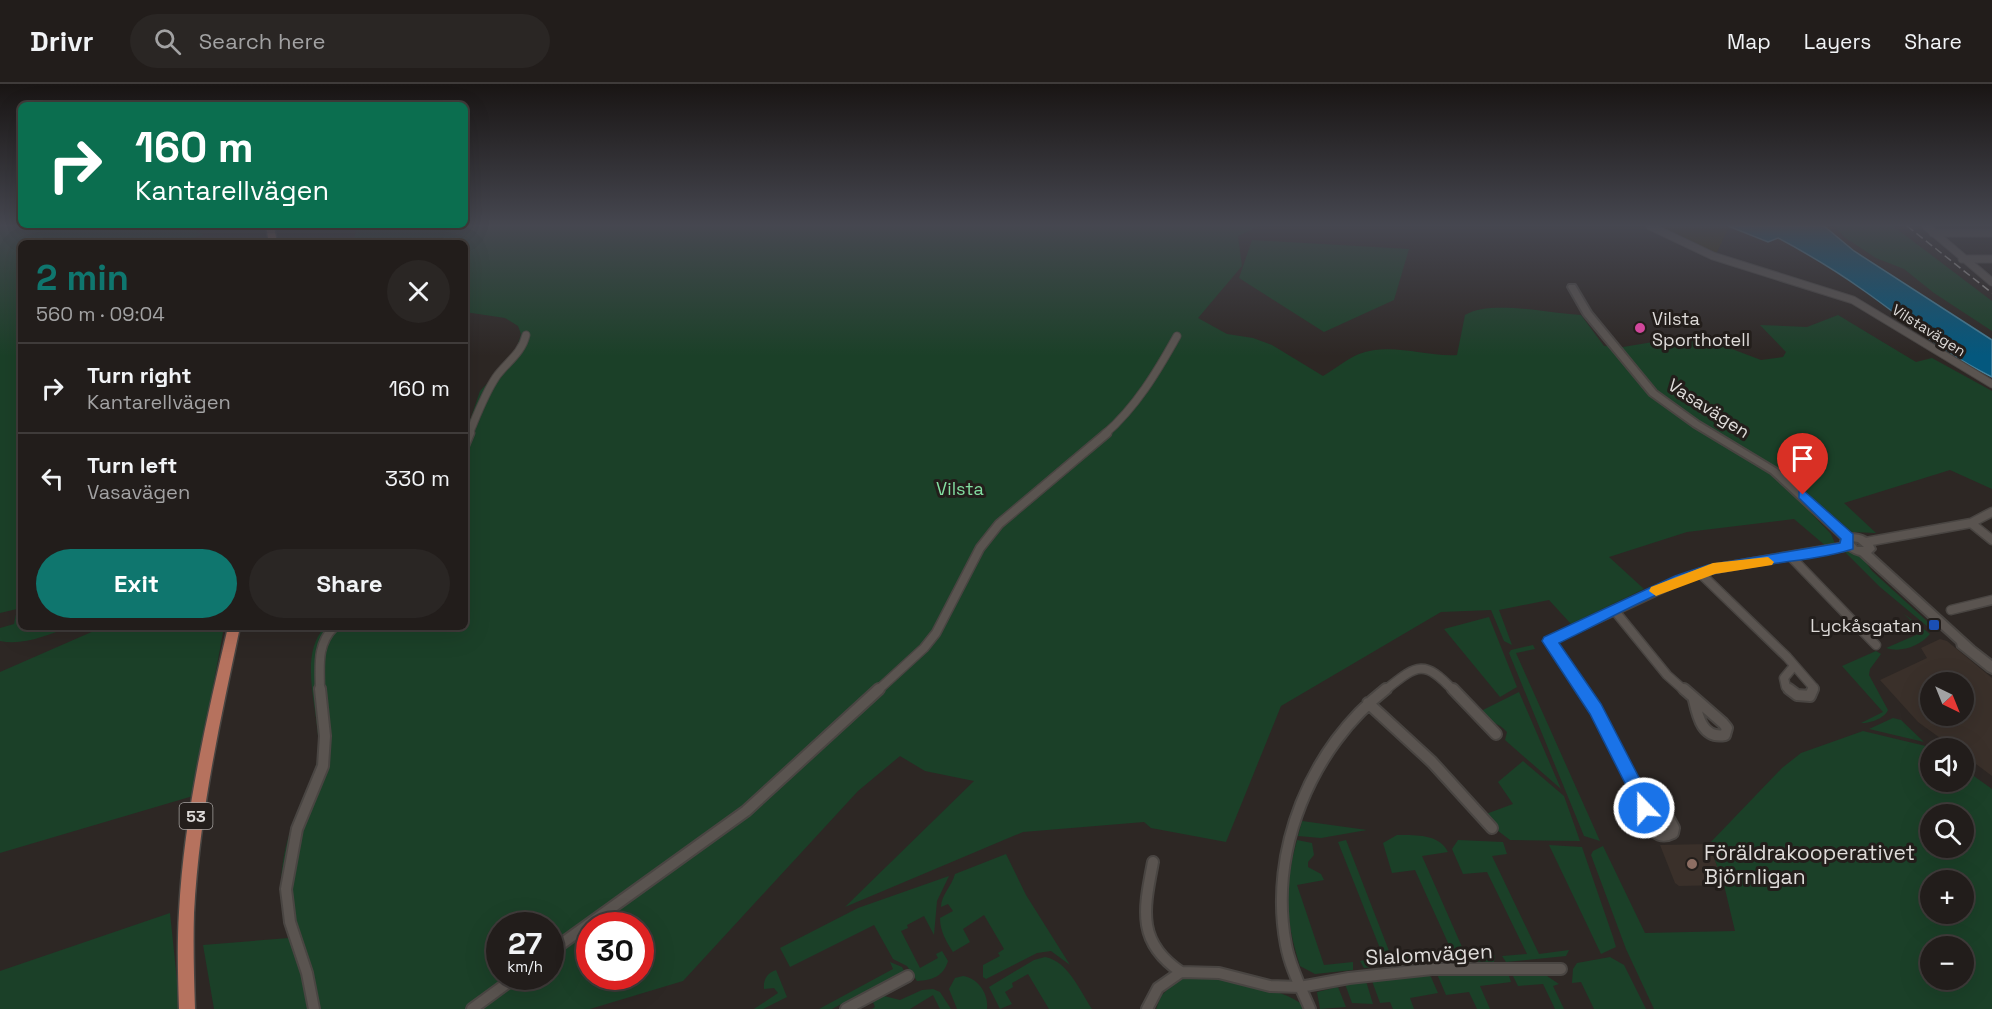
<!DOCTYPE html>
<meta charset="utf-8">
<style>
:root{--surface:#221d1b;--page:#2a2624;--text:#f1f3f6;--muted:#a2a2a3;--line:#3f3b3a;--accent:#0f766e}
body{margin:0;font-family:"Space Grotesk",sans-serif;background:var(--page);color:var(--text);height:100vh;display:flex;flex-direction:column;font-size:22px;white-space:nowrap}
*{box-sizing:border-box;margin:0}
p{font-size:20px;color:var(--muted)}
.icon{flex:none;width:33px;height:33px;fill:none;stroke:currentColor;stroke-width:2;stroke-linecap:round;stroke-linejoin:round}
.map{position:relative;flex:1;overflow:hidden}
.drawer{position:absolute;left:18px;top:156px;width:450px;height:390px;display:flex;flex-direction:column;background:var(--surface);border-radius:9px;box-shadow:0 6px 24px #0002,0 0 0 2px var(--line)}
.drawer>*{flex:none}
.guide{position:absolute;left:18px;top:18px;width:450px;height:126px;border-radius:9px;box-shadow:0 6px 24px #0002,0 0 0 2px var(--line);background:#0b6e4f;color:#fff;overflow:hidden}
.needle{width:39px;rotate:137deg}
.fabs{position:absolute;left:1920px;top:588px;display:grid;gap:12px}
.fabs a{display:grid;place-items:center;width:54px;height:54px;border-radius:50%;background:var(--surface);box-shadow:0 6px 24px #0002,0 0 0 2px var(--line);font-size:30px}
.speed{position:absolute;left:486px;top:828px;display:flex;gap:12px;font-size:30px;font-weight:700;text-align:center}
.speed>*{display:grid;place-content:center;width:78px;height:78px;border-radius:50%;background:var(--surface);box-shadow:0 6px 24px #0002,0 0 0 2px var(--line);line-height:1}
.speed small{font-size:15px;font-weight:400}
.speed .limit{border:9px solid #d22;background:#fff;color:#111}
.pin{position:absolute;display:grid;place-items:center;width:51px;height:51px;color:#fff;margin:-62px -26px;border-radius:50% 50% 50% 0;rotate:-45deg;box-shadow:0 0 6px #0007}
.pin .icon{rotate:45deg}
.me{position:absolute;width:66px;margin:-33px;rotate:338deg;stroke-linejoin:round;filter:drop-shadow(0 0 4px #0008)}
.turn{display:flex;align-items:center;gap:21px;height:126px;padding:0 18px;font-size:27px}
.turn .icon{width:78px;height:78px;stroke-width:2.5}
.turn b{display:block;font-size:42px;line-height:51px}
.round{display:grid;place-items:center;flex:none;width:63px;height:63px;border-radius:32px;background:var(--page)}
.overview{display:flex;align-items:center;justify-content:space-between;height:102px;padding:0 18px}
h1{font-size:36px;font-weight:800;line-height:45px;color:var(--accent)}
.button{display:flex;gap:12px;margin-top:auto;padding:12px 18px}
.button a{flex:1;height:69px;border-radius:36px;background:var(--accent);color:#fff;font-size:24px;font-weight:800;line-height:69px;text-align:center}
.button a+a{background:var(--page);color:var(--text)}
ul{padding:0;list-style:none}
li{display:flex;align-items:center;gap:18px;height:90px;padding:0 18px;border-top:2px solid var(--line)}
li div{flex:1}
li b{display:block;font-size:22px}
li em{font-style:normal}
header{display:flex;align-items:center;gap:36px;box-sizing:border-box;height:84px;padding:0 30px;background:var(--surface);border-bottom:2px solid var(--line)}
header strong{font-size:28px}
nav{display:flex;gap:33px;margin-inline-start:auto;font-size:21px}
.search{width:420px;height:54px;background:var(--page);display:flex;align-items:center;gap:15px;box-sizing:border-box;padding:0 21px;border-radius:33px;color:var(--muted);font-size:22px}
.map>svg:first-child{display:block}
</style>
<header>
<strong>Drivr</strong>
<div class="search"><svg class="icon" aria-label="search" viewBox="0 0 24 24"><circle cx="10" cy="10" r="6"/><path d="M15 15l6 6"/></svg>Search here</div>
<nav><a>Map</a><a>Layers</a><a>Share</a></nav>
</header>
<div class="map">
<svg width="1992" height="925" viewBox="0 0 1992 925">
<rect width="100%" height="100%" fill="#2d2724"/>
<path fill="#3a302a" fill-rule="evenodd" d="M1940,555L1947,557L1992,594V692L1964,671V664H1954L1918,638L1880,596L1927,574L1921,564ZM1930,598H1964V632H1930Z
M1709,760L1724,801L1679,802L1675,799L1660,761Z"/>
<path fill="#1b4028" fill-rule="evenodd" d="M0,142H187L204,151L183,157L162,159H21V543H69C48,551 23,562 0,557V544L14,540L17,525L0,529Z
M357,142H1260L1238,152L1242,182L1198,234L1227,250L1253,254L1272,261L1323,292C1335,285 1347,275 1359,270C1391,258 1425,273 1457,271L1465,231C1491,215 1552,230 1581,231L1604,262L1623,263L1695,251L1761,276L1783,273L1786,268L1760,241L1807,243L1838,231L1916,278L1932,274L1992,307V405L1950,386L1844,419L1876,449L1852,448L1825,425L1810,428L1831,450L1836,462L1827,463L1794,435L1687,448L1609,473L1644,505L1571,540L1549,516L1499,526L1512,561L1504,557L1491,526L1441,528L1281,622L1226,758L1151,744L1144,738L1023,748L845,823L974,697L925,687L900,672L858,707L683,897L590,925H214L203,861L289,854C277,818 279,778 292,742C299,718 314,697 318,673C323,636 295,574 325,543H465V351L480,307L515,270L521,250L518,242L505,234L465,228V159H353ZM500,842H550V892H500ZM590,842H640V892H590Z
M1835,142H1893L1992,217V247L1934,209L1904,185L1876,174L1844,153Z
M1252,156L1409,165L1394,216L1324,248L1239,194Z
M1844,467L1853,468L1862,473L1872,487L1939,548H1934L1880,503Z
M1903,529L1930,550C1920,562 1901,569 1886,564L1923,548Z
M1489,533L1517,603L1500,613L1444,545Z
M103,543H224L193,712L0,769V588Z
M1533,561L1535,565L1516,569L1600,757L1584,752L1509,569L1511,566Z
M1876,567L1881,570L1870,585L1869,591L1888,626C1885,634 1869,640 1861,639L1883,628L1842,582Z
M1519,608L1561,705L1505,656L1507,648C1499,638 1486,638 1477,629Z
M1893,634L1901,636L1924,658L1869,645Z
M1863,647L1934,664H1930V698H1964V685L1992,705V925H1654L1626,865L1591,771L1593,767L1603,762L1645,849L1735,847L1724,801L1709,760L1782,684L1801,669ZM1930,730H1964V764H1930ZM1930,796H1964V830H1930ZM1930,862H1964V896H1930Z
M1523,677L1564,712L1580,757L1510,756L1493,743V737L1486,730L1513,720L1498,698Z
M1302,737L1367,746L1321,754L1298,752Z
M1397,751C1415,751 1440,750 1448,768L1422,772L1466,872L1495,871L1494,878L1431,876L1426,872H1454L1415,786L1392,789L1383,759Z
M1297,756L1312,759L1314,771L1308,778V783L1321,790L1324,796L1297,801L1324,881L1353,878V886L1315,890L1300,882C1285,836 1284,803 1297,756Z
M1346,756L1391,872L1419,867L1420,876L1364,884L1360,877L1383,872L1338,758Z
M1458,756L1503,758L1507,770L1492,772L1539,870L1569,866L1566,872L1506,878L1502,872L1527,870L1487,788L1463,790L1452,765Z
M1549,761L1582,763L1613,853L1616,863L1601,870Z
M1006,770L1026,811L1070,881L1051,867L1037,869L986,895L983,893V881L1000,872L998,869L1004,865L984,831L963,845L970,858L953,868C946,857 940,847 940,834L953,827L948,820L941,823C941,811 952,802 955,790Z
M949,792L937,817L934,851L924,832L907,841L908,844L901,847L920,884L938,874L936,870L942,867L948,877C943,893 932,896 917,897L907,882L893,875L874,841L790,883L780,864L858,824Z
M170,829L180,925H0V887Z
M1045,873C1068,877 1080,907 1092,925H1049L1028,890L1012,899L1013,903L1005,908L1012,920L1000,925L989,903L1034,876Z
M1610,873L1624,881L1646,925H1594L1581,898L1572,899L1573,885L1577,879Z
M890,878L902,883L904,887L832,925H819L893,885Z
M776,886L787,913L763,925H754L778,909L774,904L764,905C763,896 767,889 776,886Z
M1426,890L1431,893L1438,909L1410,914L1414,925H1393L1390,918L1380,919L1372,897Z
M1437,890L1509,892L1511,898L1480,902L1490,925H1477L1469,908L1446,911Z
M1544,890L1559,900L1553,902L1564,925H1555L1543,900L1518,902L1513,892Z
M1216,891C1235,897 1298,909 1306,925H1156L1161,912L1179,894Z
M963,892C978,894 989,910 987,925H957L949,905L955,894Z
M1366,897L1373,920L1352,919L1345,900Z
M1338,903L1346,923L1320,925L1317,908Z
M933,905L940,908L951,925H940L933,911L910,925H872L875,923L873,918L884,912L900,916L922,906Z"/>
<path fill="#382f0f" d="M1655,142H1728L1729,143L1716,170Z"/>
<path fill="#04587e" stroke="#457f99" stroke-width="1.5" d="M1728,142H1824L1854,167L1992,256V293C1944,270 1906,236 1863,206C1835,186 1808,170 1778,154L1768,158Z"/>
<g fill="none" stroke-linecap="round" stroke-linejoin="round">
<g stroke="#494542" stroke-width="9">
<path id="minor-far2" d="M1650,142L1713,172L1853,216L1992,300
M1926,142L1992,198
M1933,149H1992
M1962,175H1992
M469,350C477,331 484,311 496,293C506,279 522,269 526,251
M1105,350C1136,323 1157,288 1177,252"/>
</g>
<g stroke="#494542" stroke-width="11">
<path id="minor-far1" d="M465,361L470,349
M1971,439L1992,456
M1866,458L1971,439L1992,428
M1792,474L1876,561
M1700,489L1787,573L1814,604L1813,607
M1614,526L1667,591L1685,607
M1951,526L1992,516
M320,607C320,583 316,561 334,543
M877,607L924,564L936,549L980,464L999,440L1107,349
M1384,607C1417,581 1423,574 1454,607
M1583,607L1550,557L1680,496L1713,485L1848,462
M1791,607L1786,603L1784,594L1794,582"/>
</g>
<g stroke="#494542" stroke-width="14">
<path id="minor" d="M1453,605L1496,650
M1582,605L1595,625L1639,711
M1684,605L1723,639L1727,644L1725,651C1703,655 1698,634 1694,616
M1789,605L1797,611L1810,612L1813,605
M1368,619L1432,678L1492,744
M1639,711L1669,735L1674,744L1673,749C1650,761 1643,727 1639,711Z
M1153,778C1144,825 1136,858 1181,888
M550,868L746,727L879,605
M314,925L307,889L290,838L286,805L297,745L323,682L325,652L320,605
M472,925L517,892
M846,925L908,892
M1147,925L1158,904L1181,888L1219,889L1270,902L1300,903L1349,894L1432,885H1561
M1310,925C1301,904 1290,883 1286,861C1268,767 1311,663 1386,605"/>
</g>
<g stroke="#494542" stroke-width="4">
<path id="tertiary" d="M1569,201H1575L1591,228L1656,307L1699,338L1777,385L1850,450C1862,450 1871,454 1875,465L1871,469L1974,563L1992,577V589L1988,587L1958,563L1957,559L1860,471C1851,469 1846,465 1841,457L1842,455L1771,389L1693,342L1650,311L1584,231L1568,203ZM1852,457L1858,458L1864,463H1857Z"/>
</g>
<g stroke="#494542" stroke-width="3">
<path id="primary" d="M266,142H274L277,159H269Z
M228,543H240C220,637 199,732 194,829C193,861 194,893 195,925H179C178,893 177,861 179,828C184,732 206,637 228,543Z"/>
</g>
<use href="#minor-far2" stroke="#5a5450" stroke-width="7"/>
<use href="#minor-far1" stroke="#5a5450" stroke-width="8"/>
<use href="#minor" stroke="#5a5450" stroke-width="10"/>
<use href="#tertiary" fill="#5a5450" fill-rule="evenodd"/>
<use href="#primary" fill="#b6725e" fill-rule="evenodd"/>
<path stroke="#a4a09d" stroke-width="1.5" stroke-dasharray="8 4" stroke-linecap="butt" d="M1907,142L1992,209"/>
</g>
<linearGradient id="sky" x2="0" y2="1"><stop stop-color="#191514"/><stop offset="0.52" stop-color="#464750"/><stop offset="1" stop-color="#464750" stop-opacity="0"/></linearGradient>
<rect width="1992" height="272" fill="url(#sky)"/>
<path fill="#1a73e8" stroke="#114b97" stroke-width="1.5" d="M1803,406L1853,450V465C1808,479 1759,478 1713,490C1663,503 1606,537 1559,559L1601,620L1648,711L1652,724L1649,730L1644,732L1638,730L1631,711L1590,630L1542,557L1544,553L1675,492L1708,481L1840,459L1841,455L1799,414V407Z"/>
<path fill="#f59e0b" d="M1768,473L1774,478L1772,481L1715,490L1656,512L1649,507L1651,503L1713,479Z"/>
<circle fill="#d1479c" stroke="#231e1b" stroke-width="2" cx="1640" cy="244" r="6"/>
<rect fill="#1a4fb4" stroke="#231e1b" stroke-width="2" x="1928" y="535" width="12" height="12" rx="3"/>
<circle fill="#8d6e63" stroke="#231e1b" stroke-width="2" cx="1692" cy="780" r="6"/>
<g text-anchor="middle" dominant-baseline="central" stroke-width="6" stroke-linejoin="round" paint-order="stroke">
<g font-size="15" fill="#dedbd9" stroke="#231e1b">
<text transform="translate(1929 246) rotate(32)">Vilstavägen</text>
</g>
<rect fill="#231e1b" stroke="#a6a2a0" stroke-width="1.5" x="179.5" y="719" width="33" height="26" rx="4.5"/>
<g font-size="16" font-weight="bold" fill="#dedbd9">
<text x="196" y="732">53</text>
</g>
<g font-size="18" fill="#dedbd9" stroke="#231e1b" text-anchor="start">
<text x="1652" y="234">Vilsta<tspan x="1652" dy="21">Sporthotell</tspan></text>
<text x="1922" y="541" text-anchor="end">Lyckåsgatan</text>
</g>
<g font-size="18" fill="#dedbd9" stroke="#231e1b">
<text transform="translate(1709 324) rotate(33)">Vasavägen</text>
</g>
<g font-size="18" fill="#83dea1" stroke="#231e1b">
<text x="960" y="404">Vilsta</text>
</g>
<g font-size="21" fill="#dedbd9" stroke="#231e1b" text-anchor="start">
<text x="1704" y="768">Föräldrakooperativet<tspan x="1704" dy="24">Björnligan</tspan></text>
</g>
<g font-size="21" fill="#dedbd9" stroke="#231e1b">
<text transform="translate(1429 870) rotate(-3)">Slalomvägen</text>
</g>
</g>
</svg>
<div class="fabs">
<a><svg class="needle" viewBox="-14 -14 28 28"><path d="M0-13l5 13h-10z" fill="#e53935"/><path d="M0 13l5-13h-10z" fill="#a2a2a3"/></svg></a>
<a><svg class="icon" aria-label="sound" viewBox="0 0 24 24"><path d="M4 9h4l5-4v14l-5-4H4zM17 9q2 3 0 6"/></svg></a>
<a><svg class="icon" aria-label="search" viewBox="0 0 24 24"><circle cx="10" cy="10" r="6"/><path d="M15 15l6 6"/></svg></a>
<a>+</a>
<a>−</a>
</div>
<div class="speed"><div>27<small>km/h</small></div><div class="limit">30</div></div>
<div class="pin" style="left:1803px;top:411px;background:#d93025"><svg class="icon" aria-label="arrive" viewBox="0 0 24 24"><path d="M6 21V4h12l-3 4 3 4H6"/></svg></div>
<svg class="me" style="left:1644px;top:724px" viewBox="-20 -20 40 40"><circle r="17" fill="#1a73e8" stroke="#fff" stroke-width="3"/><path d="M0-11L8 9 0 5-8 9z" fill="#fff"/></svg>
<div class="guide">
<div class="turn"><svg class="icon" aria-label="right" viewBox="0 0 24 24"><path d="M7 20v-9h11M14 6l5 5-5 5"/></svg><div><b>160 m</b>Kantarellvägen</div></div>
</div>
<section class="drawer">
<div class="overview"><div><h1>2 min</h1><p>560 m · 09:04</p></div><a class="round"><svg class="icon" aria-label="close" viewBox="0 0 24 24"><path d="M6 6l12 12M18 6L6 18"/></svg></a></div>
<ul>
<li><svg class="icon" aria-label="right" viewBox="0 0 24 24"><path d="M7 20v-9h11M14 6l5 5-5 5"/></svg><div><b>Turn right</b><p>Kantarellvägen</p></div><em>160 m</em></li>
<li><svg class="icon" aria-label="left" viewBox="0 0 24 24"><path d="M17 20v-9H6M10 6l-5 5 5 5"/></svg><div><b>Turn left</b><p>Vasavägen</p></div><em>330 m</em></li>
</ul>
<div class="button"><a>Exit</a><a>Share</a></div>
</section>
</div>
